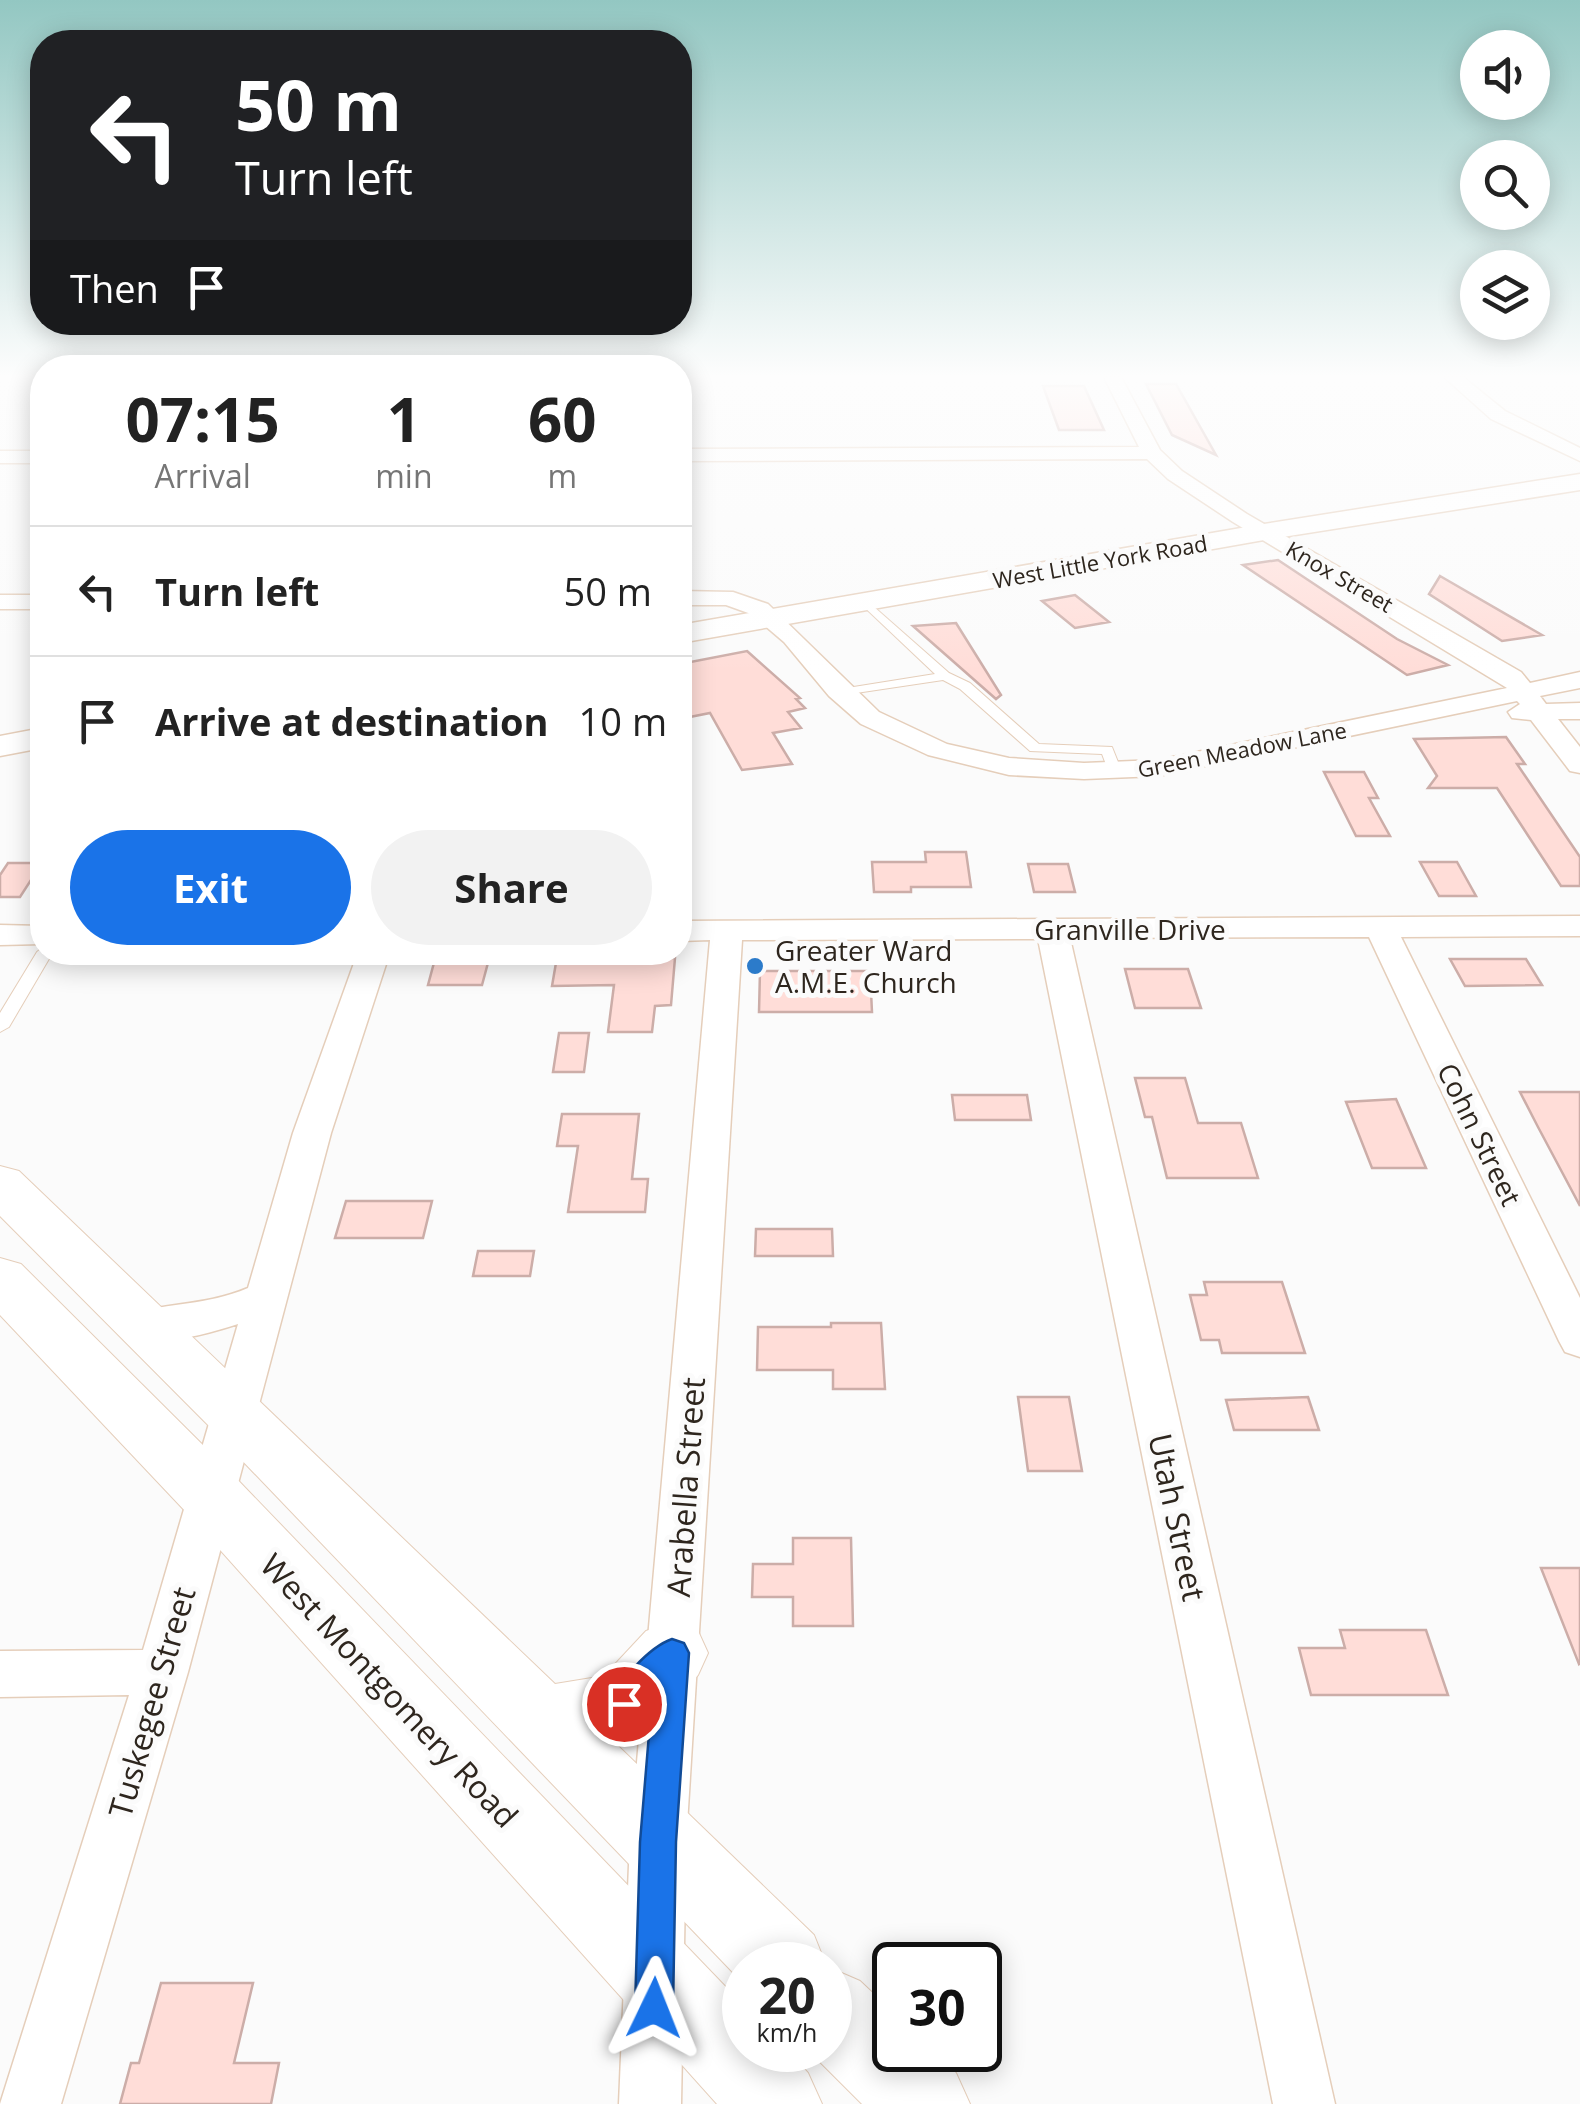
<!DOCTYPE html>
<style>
:root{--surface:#fff;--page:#f2f2f2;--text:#222;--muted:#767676;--line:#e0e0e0;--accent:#1a73e8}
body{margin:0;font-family:"Open Sans",sans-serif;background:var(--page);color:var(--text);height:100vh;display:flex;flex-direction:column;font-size:38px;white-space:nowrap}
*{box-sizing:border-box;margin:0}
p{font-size:32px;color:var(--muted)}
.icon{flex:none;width:55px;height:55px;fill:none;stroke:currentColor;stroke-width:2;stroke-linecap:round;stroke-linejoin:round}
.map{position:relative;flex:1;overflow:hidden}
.drawer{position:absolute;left:30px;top:355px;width:662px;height:610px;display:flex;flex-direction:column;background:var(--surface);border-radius:40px;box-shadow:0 5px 25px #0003}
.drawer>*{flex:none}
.hud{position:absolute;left:30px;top:30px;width:662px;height:305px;border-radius:40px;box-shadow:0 5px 25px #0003;background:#202124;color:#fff;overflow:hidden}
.buttons{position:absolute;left:1460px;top:30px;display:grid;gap:20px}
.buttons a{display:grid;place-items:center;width:90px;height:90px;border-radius:50%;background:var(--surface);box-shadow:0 5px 25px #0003;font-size:50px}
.speed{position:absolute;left:722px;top:1942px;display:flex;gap:20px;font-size:50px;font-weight:700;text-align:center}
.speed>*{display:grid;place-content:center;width:130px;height:130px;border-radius:50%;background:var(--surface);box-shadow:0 5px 25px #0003;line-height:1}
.speed small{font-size:25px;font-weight:400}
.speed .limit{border:5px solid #111;border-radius:15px;background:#fff;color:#111}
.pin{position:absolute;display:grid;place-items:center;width:85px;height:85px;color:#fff;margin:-42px;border:5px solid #fff;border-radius:50%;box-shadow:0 2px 10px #0007}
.me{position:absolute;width:110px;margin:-55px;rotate:2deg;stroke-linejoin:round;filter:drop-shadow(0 0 8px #0008)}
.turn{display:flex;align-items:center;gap:35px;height:210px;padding:0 40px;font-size:45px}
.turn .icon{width:130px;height:130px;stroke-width:2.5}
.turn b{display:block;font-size:70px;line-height:85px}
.then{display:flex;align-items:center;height:95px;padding:0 40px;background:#0003;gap:20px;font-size:38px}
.eta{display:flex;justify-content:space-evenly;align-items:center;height:170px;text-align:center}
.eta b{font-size:60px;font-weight:700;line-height:70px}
.cta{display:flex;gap:20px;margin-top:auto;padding:20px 40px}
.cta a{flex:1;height:115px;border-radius:60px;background:var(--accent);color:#fff;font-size:40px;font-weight:700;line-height:115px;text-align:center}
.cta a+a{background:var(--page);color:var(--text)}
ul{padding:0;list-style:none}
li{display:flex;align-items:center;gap:30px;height:130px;padding:0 40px;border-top:2px solid var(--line)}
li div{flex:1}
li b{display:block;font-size:38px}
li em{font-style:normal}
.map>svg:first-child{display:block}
</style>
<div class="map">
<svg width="1580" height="2104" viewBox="0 0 1580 2104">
<rect width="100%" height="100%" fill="#fbfbfb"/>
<path fill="#ffddd8" stroke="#ccada8" stroke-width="2.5" d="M1146,384H1176L1216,455L1172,435Z
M1043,386H1084L1104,430H1059Z
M1278,560L1397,639L1448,665L1407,675L1243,565Z
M1440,576L1542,635L1502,641L1429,594Z
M1075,595L1109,622L1075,628L1042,601Z
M956,623L1001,695L996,699L913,626Z
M747,651L800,698L796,699L805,708L788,712L801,728L773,733L792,764L742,770L710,713L680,719V664Z
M1506,737L1525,764H1517L1580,857V886H1561L1497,788H1428L1437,776L1414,739Z
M1324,772H1364L1378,798H1369L1390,836H1356Z
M925,852H966L971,887H911V892H874L872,862H926Z
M1420,862H1457L1476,896H1439Z
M8,863H42L20,897H0V875Z
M1028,864H1068L1075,892H1034Z
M557,957L675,958L671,1005L655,1006L652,1032H608L614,985L552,986Z
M435,959H489L482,985H428Z
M1450,959H1526L1542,985L1465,986Z
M1125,969H1188L1201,1008H1135Z
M760,971H870L872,1012H759Z
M559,1033H589L584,1072H553Z
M1135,1078H1185L1198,1123H1241L1258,1178H1167L1152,1117H1145Z
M1520,1092H1580V1206L1538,1127Z
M952,1095H1027L1031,1120H955Z
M1396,1099L1426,1168H1372L1346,1102Z
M562,1114H639L632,1179H648L645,1212H568L578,1146H557Z
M346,1201H432L423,1238H335Z
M756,1229H832L833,1256H755Z
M478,1251H534L530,1276H473Z
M1204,1282H1282L1305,1353H1222L1219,1340H1201L1190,1295H1207Z
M831,1323H881L885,1389H833V1370H757L758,1327H831Z
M1018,1397H1069L1082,1471H1028Z
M1308,1397L1319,1430H1234L1226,1400Z
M793,1538H851L853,1626H793V1597H752L753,1564H793Z
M1541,1568H1580V1663L1579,1664Z
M1340,1630H1426L1448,1695H1311L1299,1648H1345Z
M161,1983H253L234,2063H279L271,2104H120L131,2063H139Z"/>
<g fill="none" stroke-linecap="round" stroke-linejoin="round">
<g stroke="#e5ceba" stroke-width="2">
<path id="service" d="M865,599L949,673L970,683L1039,744L1112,747L1122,772L1120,775H1110L1102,754L1030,751L960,689L943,680L836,696L835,693L841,689L935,674L861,604L859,602Z
M42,948V952H53L9,1027L0,1032V1013L37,952Z"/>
</g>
<g stroke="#e5ceba" stroke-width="3">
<path id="minor" d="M1104,377H1121L1160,450L1182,471L1247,514L1521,672L1530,683L1580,672V688L1540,696L1546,704L1580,703V719H1558L1580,747V773L1570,771L1531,720L1512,718L1508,712L1520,704L1517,701L1158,776L1084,779L1009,775L928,755L861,724L829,696L784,642L751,614L726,605H680V591L733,592L768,604L879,712L947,744L1009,758L1084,763L1158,760L1507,688L1233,522L1168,479L1147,459L680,461V449L1139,447Z
M1444,377H1463L1505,411L1580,448V461L1491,419Z
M0,451H42V463H0Z
M0,595H42V609H0Z
M1580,916V936L1401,937L1580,1298V1357L1565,1352L1559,1341L1369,937L1070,938L1335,2104H1273L1038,939L742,940L686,1841L681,2104H619L630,1841L710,940L680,941V921Z
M0,925L42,926V944L0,945Z
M358,952H390L331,1133L188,1672L61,2104H0L129,1695L0,1697V1651L143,1650L238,1324C204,1335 165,1346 130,1336L124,1325L130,1314C171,1302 205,1306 248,1288L293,1133Z"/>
</g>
<g stroke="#e5ceba" stroke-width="3">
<path id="tertiary" d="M1580,474V490L1264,540L680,643V625L1264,524Z
M42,728V748L0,756V736Z"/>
</g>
<g stroke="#e5ceba" stroke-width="2">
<path id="secondary" d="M0,1166L19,1171L555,1684L604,1676L646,1631L672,1622L698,1631L708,1653L698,1675L651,1728L613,1741L814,1935L826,1965H745V1985L211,1428L0,1216Z
M0,1258L21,1264L233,1475L745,2007V2050H787L808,2073L822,2104H717L187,1513L0,1315Z
M830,1968L860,1981L895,2014V2050H933L956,2073L970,2104H862L808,2050H830Z"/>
</g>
<use href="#service" fill="#fff" fill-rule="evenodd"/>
<use href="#minor" fill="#fff" fill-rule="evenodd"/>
<use href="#tertiary" fill="#fff" fill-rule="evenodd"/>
<use href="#secondary" fill="#fff" fill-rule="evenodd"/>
</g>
<linearGradient id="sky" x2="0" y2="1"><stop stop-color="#93c7c2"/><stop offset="0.56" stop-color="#fdfdfd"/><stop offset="1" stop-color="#fdfdfd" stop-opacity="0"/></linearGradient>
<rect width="1580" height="671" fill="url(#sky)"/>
<path fill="#1a73e8" stroke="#114b97" stroke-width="2.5" d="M672,1639L684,1643L689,1653L676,1842L673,2008L668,2022L654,2028L640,2022L635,2008L640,1842L652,1698L636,1715L624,1720L613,1715L608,1704C618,1682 649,1647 672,1639Z"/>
<circle fill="#2c7bca" stroke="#fbfbfb" stroke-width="4" cx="755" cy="966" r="10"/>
<g text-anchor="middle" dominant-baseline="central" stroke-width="10" stroke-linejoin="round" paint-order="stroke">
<g font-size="22" fill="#2e261e" stroke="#fbfbfb">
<text transform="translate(1100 561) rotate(-10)">West Little York Road</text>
<text transform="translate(1340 576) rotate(30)">Knox Street</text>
<text transform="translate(1242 749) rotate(-11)">Green Meadow Lane</text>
</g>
<g font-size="28" fill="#2e261e" stroke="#fbfbfb">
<text x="1130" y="929">Granville Drive</text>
<text transform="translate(1480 1134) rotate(64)">Cohn Street</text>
</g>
<g font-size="28" fill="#2e261e" stroke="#fbfbfb" text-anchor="start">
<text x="775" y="950">Greater Ward<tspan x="775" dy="32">A.M.E. Church</tspan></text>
</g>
<g font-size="32" fill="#2e261e" stroke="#fbfbfb">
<text transform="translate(685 1487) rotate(-86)">Arabella Street</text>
<text transform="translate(1178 1517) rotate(78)">Utah Street</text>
<text transform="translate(390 1690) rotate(47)">West Montgomery Road</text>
<text transform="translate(151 1702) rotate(-74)">Tuskegee Street</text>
</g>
</g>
</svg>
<div class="buttons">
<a><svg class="icon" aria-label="sound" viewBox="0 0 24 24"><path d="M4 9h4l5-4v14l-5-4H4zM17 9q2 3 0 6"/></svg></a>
<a><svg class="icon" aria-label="search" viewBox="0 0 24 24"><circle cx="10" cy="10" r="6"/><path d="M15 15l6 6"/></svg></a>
<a><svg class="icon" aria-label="layers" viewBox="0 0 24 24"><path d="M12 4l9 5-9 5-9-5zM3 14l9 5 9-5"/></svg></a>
</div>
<div class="speed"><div>20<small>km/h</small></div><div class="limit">30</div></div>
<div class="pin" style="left:624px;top:1704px;background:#d93025"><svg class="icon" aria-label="arrive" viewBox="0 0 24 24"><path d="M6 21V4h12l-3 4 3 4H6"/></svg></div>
<svg class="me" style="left:654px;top:2008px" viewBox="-20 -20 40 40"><path d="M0-17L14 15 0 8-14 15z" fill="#1a73e8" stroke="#fff" stroke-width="4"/></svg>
<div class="hud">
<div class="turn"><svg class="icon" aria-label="left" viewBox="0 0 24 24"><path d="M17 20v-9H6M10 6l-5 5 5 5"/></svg><div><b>50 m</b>Turn left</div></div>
<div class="then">Then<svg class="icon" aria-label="arrive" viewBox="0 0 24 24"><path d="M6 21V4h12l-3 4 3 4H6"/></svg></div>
</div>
<section class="drawer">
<div class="eta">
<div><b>07:15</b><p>Arrival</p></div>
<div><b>1</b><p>min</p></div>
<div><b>60</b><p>m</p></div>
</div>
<ul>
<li><svg class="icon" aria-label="left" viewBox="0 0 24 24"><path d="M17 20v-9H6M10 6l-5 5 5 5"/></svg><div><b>Turn left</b></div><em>50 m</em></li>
<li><svg class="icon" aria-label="arrive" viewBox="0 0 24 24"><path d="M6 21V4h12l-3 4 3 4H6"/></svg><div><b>Arrive at destination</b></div><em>10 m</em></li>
</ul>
<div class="cta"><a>Exit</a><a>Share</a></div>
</section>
</div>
